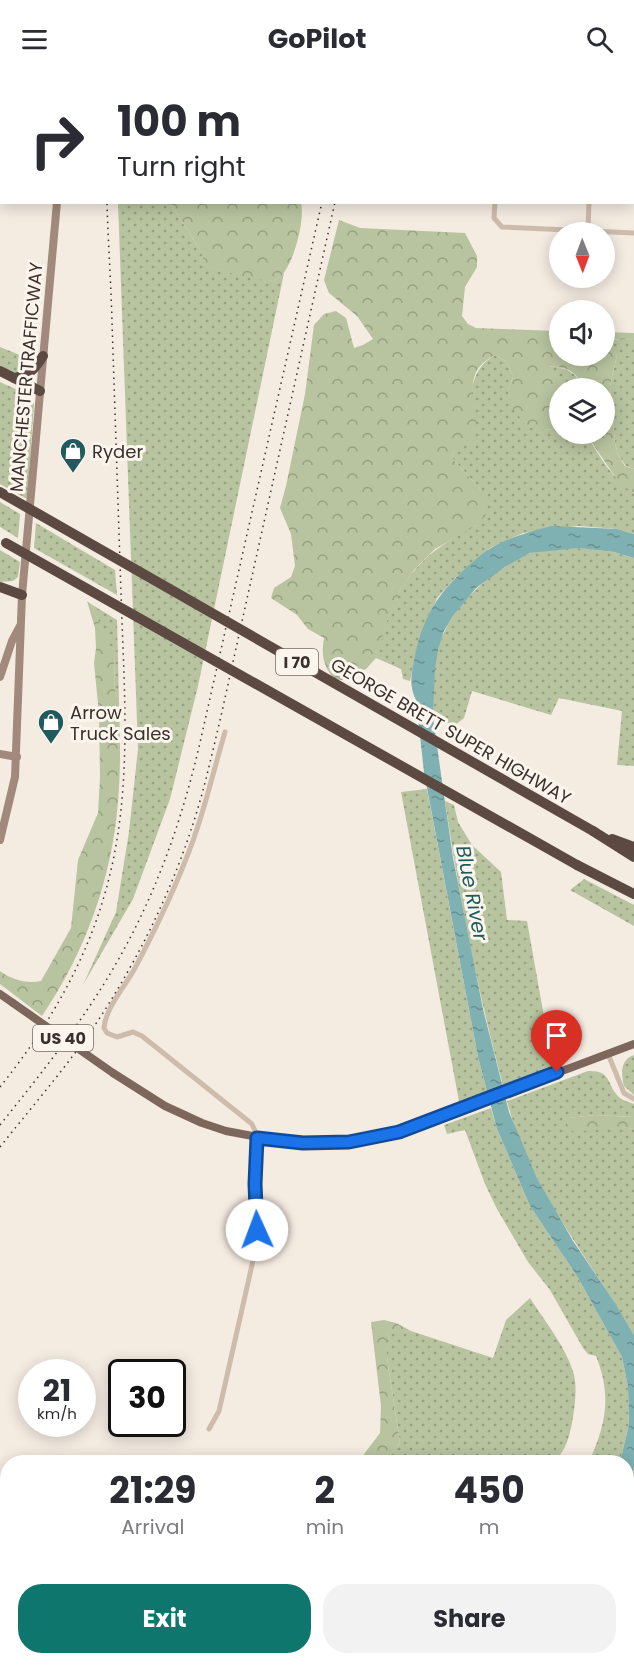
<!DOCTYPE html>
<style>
:root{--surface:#fff;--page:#f2f2f3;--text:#2b2b33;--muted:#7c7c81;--accent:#0f766e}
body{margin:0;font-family:Poppins,sans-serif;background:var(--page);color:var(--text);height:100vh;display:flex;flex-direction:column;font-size:22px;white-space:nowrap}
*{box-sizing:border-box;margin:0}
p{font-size:20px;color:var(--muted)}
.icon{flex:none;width:33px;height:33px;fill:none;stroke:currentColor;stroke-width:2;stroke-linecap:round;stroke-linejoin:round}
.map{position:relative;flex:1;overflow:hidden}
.panel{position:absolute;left:0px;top:1377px;width:634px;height:210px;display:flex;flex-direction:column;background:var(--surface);border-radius:24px 24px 0 0;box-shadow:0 3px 15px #0003}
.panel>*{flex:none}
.hud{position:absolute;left:0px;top:0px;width:634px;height:126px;box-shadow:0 3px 15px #0003;background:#fff;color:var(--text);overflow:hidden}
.needle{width:39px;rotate:179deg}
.buttons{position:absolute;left:549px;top:144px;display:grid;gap:12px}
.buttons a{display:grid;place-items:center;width:66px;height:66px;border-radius:50%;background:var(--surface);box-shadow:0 3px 15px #0003;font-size:30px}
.speed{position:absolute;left:18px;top:1281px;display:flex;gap:12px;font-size:30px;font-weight:700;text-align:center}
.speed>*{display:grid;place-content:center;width:78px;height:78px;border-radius:50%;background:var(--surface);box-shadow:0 3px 15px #0003;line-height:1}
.speed small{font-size:15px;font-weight:400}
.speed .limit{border:3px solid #111;border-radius:9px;background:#fff;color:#111}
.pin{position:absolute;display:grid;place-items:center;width:51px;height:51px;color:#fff;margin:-62px -26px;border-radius:50% 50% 50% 0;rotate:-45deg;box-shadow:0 0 6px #0007}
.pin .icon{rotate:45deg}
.me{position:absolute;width:66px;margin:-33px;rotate:358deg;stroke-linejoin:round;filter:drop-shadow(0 0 4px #0008)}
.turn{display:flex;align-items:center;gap:21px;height:126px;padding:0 18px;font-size:27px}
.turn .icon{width:78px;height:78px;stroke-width:2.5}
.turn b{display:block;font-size:42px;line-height:51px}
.eta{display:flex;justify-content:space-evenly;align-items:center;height:102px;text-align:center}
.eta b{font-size:36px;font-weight:700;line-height:42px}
.action{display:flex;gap:12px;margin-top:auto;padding:12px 18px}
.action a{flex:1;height:69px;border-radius:24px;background:var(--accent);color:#fff;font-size:24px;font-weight:700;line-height:69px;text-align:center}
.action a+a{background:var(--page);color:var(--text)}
header{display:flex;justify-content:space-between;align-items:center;height:78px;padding:0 18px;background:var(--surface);font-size:27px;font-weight:700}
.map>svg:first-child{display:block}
</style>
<header><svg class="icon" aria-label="menu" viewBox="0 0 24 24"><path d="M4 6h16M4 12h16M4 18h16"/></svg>GoPilot<svg class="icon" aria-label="search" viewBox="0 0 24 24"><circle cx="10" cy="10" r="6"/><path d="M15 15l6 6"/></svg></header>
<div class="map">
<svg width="634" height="1587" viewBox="0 0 634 1587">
<defs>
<pattern id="grass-dots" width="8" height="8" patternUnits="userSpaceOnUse" patternTransform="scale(1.5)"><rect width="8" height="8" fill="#b8c4a0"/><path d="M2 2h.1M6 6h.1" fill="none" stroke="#97a083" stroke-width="1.8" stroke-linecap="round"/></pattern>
<pattern id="forest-crowns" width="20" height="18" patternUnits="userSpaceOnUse" patternTransform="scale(1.5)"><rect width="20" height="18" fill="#b8c4a0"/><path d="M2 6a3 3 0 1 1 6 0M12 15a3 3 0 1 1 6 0" fill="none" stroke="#97a083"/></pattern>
<pattern id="water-ripples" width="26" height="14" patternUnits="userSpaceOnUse" patternTransform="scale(1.5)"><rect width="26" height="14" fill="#7fb0b2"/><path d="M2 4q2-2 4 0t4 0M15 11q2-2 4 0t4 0" fill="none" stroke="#699091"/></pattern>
</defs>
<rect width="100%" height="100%" fill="#f4ebe1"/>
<path fill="url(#grass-dots)" d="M118,125H170L199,170L208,189L274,203L284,195L198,608L170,721L133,821L83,907L116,834L129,754L138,671Z
M605,261L634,262V391L626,388L618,377L615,365L610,308L617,277Z
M0,269L37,284L24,296L9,294L0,288Z
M496,277L507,284L513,299L508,312L545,352L559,350L560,356H588V359C601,381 613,401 634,415V456L617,451L578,448L523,455L490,470L455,500L437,520L417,570L410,603L403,601L401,591L376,580C394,510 412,480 477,447L481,412L452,380C455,365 467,353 473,338C476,332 473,326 472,319C471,302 480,284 496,277Z
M548,288C566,290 576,293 583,310H567Z
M0,304C12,310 28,314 34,326L27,421L0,406Z
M0,424L20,436L18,460L0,449Z
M36,445L115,492L117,517L34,470Z
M578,470L614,474L634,480V688L617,687L622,633L559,620L551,637L472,613L464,640L454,648L433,640C434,618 432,593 438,571C449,532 481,502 515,483C521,480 526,476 532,475C547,471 563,471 578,470Z
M0,472L20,484L18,499L13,503L0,504Z
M91,526L117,542L119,623L115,614L114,571L109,568Z
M427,711L478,979L487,1013L459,1023L401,714Z
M445,723L454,727L458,744L472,767L501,794L507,842L527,843L553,989L503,1008C478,914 459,819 445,723Z
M584,801L634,827V848L570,812Z
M634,977V1017L624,1008C621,995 620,982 634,977Z
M588,993C613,992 606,1008 620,1020C624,1023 630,1024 634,1026V1039L595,1037L569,1040L634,1051V1257C590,1181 529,1110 507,1023Z
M491,1030L497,1051L530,1128L577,1198L622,1279L628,1309L629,1347L620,1384H589C606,1346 612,1318 596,1278L588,1276L583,1270L550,1212L528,1184L497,1131L485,1106L465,1052L447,1056L444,1047Z
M530,1220C545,1244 567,1270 574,1297C577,1310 575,1326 573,1339C570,1357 567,1371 554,1384H384L400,1365L387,1280V1256L411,1253L493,1280L506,1242Z
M0,1443L7,1447L8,1580H338L330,1587H0Z
M366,1580H406L397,1587H357Z"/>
<path fill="url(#forest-crowns)" d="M170,125H301C305,141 295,179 285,193C283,197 278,200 274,203L254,201L207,189L199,170Z
M339,142L360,150L465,155L477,178V189L465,209L462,238L468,246L476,250L559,253L560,278H604L605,254L634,255V262L606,261L617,277L610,308L615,365L618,377L625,388L634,391V415L620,406L588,359V356H604V310H583C576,292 568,290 549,288L567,310H560L559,350L545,352L527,349L508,324V312L513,299L507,284L496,277C458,294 479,325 476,352C476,356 473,361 472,365L454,373L452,380L481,412L487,425L486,437L477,447L435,471L414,492L400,513L388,540L376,580L366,591L349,602H335C323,588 321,577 324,560L308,551L297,537L271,520L274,510L291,499L295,488L291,456L280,430L286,408L305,316L314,247L324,236L336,233L346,240L354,270L363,267L373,261L357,238L329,215L324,202Z
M87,523L91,526L109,567L114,571L115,614L119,623C120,657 121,690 118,724C112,800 85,875 42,938L0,906V893C12,902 27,906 41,903L71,850L78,782L98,735L100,700L99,636L94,585L96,570L95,550Z
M595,1037L634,1039V1051L620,1049L574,1054L566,1048L568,1040Z
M384,1242L396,1245L411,1253L387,1257V1280L400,1365L384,1384H358L380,1355L381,1328L371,1244Z"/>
<path fill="#b8c4a0" d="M634,1389V1587H424L434,1580H627V1406Z"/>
<path fill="url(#water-ripples)" d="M552,448L617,451L634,456V480L614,474L578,470L530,475L505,489L476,510L453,538L444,553L438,572L435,591L433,640L453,780L483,931L509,1034L537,1100L573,1163L615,1225L634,1257V1389L627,1406V1384H620L629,1347L628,1309L622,1279L577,1198L530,1128L497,1051L478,979L424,694L416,622C408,606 412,594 415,577C423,540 438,515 466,490C474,483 482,475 491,470C510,459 531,453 552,448Z"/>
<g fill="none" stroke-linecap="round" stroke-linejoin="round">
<path stroke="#cdbbac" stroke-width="5" d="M499,2V0
M0,38L2,39
M633,70H634
M495,124L494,140L502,149L634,155
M588,153L589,124
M608,976L624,1015L634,1021
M209,1351L219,1333L252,1187L257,1152L255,1053L252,1046L142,958L133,954L117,959L107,955L104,950C105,931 126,907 135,890C153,856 170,821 184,786C202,743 212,698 225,654"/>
<path stroke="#a18a7d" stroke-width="8" d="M68,2V0
M0,599L12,563L20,548
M0,676L17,679
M0,762L15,699L22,517L57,124"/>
<path stroke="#7d675c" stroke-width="8" d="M0,916L13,925
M113,995L165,1028L202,1045L226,1053L279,1063L349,1064L399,1054L634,966"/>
<path stroke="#5c4a42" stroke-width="10" d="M0,293L40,313
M14,300C30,297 35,291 43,278
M0,509L22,517
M593,753L634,779
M612,761L634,769
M577,787L634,816"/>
<path stroke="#3b302b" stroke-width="1.5" stroke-dasharray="1.5 4.5" stroke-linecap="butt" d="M105,2V0
M347,2V0
M362,2V0
M0,1009C48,949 87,883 107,808C133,712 124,613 121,515C118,425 115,334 112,244C111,204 108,164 107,124
M0,1047C44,992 88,937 122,875C158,810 182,741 199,669L322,124
M0,1069C34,1026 71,984 101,938C139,879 170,816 192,749C204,713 212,676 221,638L335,124"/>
<path stroke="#7d675c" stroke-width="8" d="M13,925L113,995"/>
<path stroke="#5c4a42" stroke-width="10" d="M0,414L593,753
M6,465L577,787"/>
</g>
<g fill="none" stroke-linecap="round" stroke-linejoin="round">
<g stroke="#114b97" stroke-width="15">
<path id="route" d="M257,1152L255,1106L257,1060L303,1065L349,1064L399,1054L557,994"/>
</g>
<use href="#route" stroke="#1a73e8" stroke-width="10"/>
</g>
<defs>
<g id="shop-pin" transform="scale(1.35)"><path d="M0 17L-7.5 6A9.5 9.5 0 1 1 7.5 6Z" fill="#1f5a5e" stroke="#fbf5ee"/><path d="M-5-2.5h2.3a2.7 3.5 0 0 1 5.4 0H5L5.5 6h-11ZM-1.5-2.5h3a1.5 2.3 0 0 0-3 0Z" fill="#fff"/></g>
</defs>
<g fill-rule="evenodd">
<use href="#shop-pin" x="73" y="373"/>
<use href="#shop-pin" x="51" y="644"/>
</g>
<g text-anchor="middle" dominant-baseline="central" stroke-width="6" stroke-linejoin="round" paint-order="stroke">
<g fill="#fbf5ee" stroke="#756b66" stroke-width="1.5">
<rect x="276" y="571" width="42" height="26" rx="4.5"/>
<rect x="33" y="947" width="60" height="26" rx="4.5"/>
</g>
<g font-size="16" font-weight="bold" fill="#3b302b">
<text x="297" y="584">I 70</text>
<text x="63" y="960">US 40</text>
</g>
<g font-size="18" fill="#3b302b" stroke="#fbf5ee">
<text transform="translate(26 299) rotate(-85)">MANCHESTER TRAFFICWAY</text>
<text transform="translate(451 653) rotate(30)">GEORGE BRETT SUPER HIGHWAY</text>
</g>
<g font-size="18" fill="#3b302b" stroke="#fbf5ee" text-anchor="start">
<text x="92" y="373">Ryder</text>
<text x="70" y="634">Arrow<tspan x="70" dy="21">Truck Sales</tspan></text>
</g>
<g font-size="20" font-style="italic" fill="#1f5a5e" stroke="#fbf5ee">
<text transform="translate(472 815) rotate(79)">Blue River</text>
</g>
</g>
</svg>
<div class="buttons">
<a><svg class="needle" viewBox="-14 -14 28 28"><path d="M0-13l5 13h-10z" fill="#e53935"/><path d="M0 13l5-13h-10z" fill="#7c7c81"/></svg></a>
<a><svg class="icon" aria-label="sound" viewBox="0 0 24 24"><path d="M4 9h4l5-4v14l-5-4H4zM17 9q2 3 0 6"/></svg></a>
<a><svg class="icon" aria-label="layers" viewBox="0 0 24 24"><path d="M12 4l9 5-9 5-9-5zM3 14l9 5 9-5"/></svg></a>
</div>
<div class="speed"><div>21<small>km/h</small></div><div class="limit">30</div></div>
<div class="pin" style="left:557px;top:994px;background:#d93025"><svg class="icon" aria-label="arrive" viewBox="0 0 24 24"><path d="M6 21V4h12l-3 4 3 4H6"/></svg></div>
<svg class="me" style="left:257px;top:1152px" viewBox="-20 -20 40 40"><circle r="19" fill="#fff"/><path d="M0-13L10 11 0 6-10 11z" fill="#1a73e8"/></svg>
<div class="hud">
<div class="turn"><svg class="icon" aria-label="right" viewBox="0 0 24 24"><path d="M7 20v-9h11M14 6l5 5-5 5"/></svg><div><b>100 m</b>Turn right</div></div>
</div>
<section class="panel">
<div class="eta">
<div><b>21:29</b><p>Arrival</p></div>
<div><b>2</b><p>min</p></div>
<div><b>450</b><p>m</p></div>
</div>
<div class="action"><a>Exit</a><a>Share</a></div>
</section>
</div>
